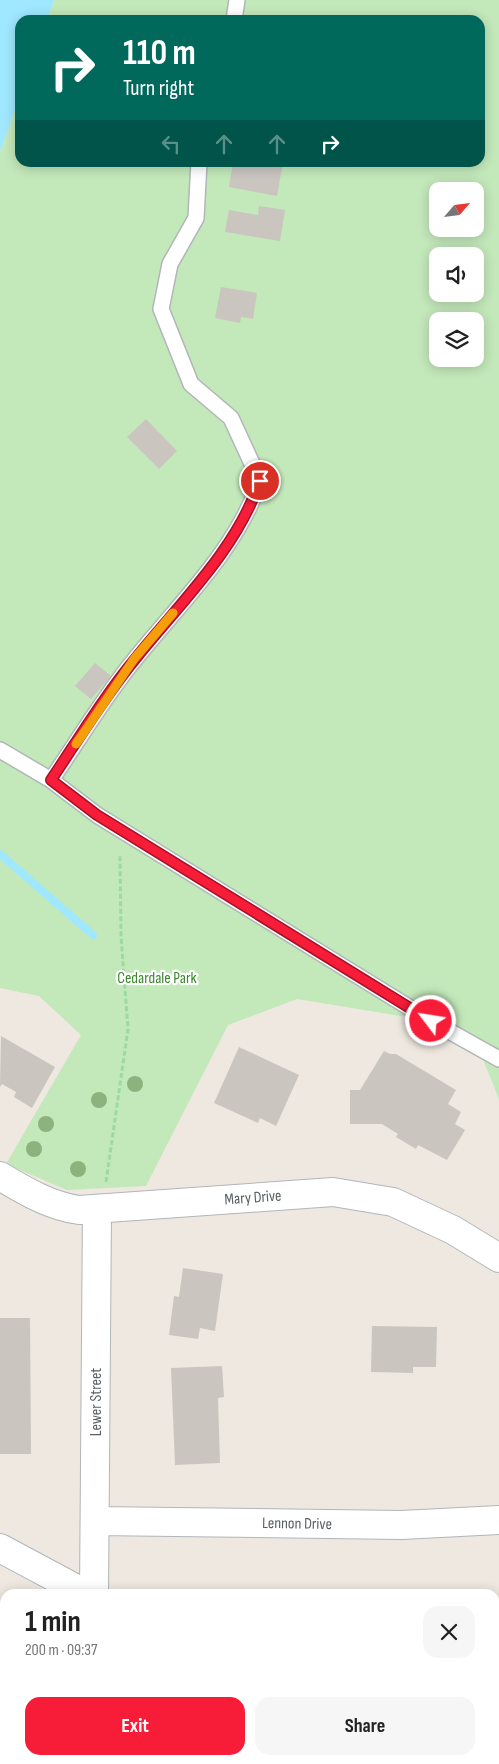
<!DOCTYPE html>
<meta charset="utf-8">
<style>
:root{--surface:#fff;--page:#f6f6f6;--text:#222;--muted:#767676;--accent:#f71c37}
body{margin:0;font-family:"Sofia Sans Condensed",sans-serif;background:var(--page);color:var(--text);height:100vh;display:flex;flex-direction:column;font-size:19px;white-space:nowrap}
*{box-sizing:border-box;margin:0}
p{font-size:16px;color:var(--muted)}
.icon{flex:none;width:28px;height:28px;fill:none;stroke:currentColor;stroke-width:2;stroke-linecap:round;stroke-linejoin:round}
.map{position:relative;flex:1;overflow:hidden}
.details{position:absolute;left:0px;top:1589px;width:500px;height:176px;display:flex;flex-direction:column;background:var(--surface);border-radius:15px 15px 0 0;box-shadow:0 2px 12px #0003}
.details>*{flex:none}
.hud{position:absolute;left:15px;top:15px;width:470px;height:152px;border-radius:15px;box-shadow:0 2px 12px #0003;background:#00695c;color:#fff;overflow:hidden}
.needle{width:32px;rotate:62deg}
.controls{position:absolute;left:429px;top:182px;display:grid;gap:10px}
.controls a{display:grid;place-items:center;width:55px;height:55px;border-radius:10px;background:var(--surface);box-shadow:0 2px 12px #0003;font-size:25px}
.pin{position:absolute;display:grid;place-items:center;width:42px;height:42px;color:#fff;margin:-21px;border:2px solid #fff;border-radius:50%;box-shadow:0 1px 5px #0007}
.me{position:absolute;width:55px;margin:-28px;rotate:301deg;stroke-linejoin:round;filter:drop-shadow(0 0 4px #0008)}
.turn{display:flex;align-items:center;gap:18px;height:105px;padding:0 25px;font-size:22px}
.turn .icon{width:65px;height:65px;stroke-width:2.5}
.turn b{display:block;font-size:35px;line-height:42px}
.lanes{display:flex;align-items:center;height:48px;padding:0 25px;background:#0003;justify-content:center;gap:25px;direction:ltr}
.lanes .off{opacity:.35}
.round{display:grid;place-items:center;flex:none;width:52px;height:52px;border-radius:15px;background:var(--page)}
.summary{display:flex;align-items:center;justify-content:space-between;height:85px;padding:0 25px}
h1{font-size:30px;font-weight:700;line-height:38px}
.action{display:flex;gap:10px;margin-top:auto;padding:10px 25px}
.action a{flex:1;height:58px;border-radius:15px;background:var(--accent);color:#fff;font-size:20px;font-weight:700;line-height:58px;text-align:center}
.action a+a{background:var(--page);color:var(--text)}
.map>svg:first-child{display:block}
</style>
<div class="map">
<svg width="499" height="1764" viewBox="0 0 499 1764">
<rect width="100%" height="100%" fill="#eee8e0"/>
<path fill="#c3e8ba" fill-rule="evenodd" d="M54,0H499V1099L478,1047L431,1021L297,999L228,1025L146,1186L67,1190L6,1164L81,1035L39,996L0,988V152L20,96V162H480V20H47ZM438,191H475V229H438ZM438,256H475V294H438ZM438,321H475V359H438Z"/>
<path fill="#9fe8ff" d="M0,0H54L47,20H20V96L0,152Z"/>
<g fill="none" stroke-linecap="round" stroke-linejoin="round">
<path stroke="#9fe8ff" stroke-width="8" d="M0,854L93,935"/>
</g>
<path fill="#cac5bf" d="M233,162H283L277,196L229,187Z
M259,206L285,210L280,241L225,232L229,210L258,215Z
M221,287L257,293L253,319L241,317L240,323L215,318Z
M146,419L177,451L159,469L127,437Z
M95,663L111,676L91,699L75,686Z
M1,1036L55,1067L32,1108L14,1097L16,1092L2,1084L0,1087Z
M239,1047L299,1075L276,1126L260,1118L258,1123L214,1103Z
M384,1051L390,1054H396L456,1090L448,1104L461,1112L455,1124L465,1130L447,1160L418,1145L416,1149L396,1137L398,1134L382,1124H350V1090H360Z
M183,1268L223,1274L215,1331L200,1328L198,1339L169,1335L174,1296L179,1297Z
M0,1318H30L31,1454H0Z
M372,1326L437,1327L436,1367H413V1373L371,1372Z
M222,1366L224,1397L218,1398L220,1463L175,1465L171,1368Z
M0,1674H5V1744H3Z
M242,1760H286V1764H243Z
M394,1760H433V1764H394Z"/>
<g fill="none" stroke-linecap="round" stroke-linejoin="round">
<g stroke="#b1b6b9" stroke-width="18">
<path id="service" d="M234,20L237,0
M0,750L51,780L97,815L431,1021L499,1059
M51,780C79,740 105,695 136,658C181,602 236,550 260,481L231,418L191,384L161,309L170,264L196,218L199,162"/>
</g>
<g stroke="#b1b6b9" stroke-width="30">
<path id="minor" d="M0,1176C25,1191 50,1206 79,1210L333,1192L393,1202L453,1230L499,1258
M95,1521L402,1525L499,1520
M0,1548L86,1594
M94,1594L97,1210
M109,1760V1764"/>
</g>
<path stroke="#9cdba0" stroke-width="3" stroke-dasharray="5 2.5" stroke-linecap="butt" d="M106,1182L128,1029L121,936L120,855"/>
<use href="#service" stroke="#fff" stroke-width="15"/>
<use href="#minor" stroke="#fff" stroke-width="28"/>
</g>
<g fill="#8cb27e">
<circle cx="135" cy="1084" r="8"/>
<circle cx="99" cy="1100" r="8"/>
<circle cx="46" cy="1124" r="8"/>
<circle cx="34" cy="1149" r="8"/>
<circle cx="78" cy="1169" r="8"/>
</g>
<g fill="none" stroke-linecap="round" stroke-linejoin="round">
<g stroke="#a11224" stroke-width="12">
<path id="route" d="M260,481C236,550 181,602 136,658C105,695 78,740 51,780L97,815L431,1021"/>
</g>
<use href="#route" stroke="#f71c37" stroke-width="9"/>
<path stroke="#f59e0b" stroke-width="9" d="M76,744L134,659L173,613"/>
</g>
<g text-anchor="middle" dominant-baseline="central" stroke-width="4.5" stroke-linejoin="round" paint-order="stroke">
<g font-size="16" fill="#3b862e" stroke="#fff">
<text x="157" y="978">Cedardale Park</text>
</g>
<g font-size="16" fill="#595f63" stroke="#fff">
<text transform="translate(253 1198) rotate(-4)">Mary Drive</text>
<text transform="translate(96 1402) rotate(-90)">Lewer Street</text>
<text transform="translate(297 1524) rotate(1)">Lennon Drive</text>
</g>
</g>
</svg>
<div class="controls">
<a><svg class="needle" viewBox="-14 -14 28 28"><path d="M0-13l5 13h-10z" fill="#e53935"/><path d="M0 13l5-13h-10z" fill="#767676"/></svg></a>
<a><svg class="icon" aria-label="sound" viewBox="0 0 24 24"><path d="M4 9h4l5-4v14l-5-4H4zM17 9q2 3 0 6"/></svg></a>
<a><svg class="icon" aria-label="layers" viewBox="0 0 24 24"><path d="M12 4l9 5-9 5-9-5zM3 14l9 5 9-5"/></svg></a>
</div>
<div class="pin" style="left:260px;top:481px;background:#d93025"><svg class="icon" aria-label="arrive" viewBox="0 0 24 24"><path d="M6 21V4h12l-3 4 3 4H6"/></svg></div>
<svg class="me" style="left:431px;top:1021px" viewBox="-20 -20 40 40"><circle r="17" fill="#f71c37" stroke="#fff" stroke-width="3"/><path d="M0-11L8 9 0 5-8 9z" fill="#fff"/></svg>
<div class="hud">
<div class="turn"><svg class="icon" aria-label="right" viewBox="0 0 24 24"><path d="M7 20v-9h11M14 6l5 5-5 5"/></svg><div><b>110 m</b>Turn right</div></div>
<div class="lanes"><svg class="icon off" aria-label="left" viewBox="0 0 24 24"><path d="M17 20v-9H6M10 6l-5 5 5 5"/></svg><svg class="icon off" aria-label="ahead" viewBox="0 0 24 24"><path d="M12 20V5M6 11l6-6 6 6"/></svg><svg class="icon off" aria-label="ahead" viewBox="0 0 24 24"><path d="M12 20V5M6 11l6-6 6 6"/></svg><svg class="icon" aria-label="right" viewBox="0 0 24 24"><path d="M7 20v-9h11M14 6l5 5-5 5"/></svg></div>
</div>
<section class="details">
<div class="summary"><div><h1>1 min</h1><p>200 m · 09:37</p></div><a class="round"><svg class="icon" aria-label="close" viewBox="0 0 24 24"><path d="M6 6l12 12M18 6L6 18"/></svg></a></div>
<div class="action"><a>Exit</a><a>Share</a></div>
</section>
</div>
